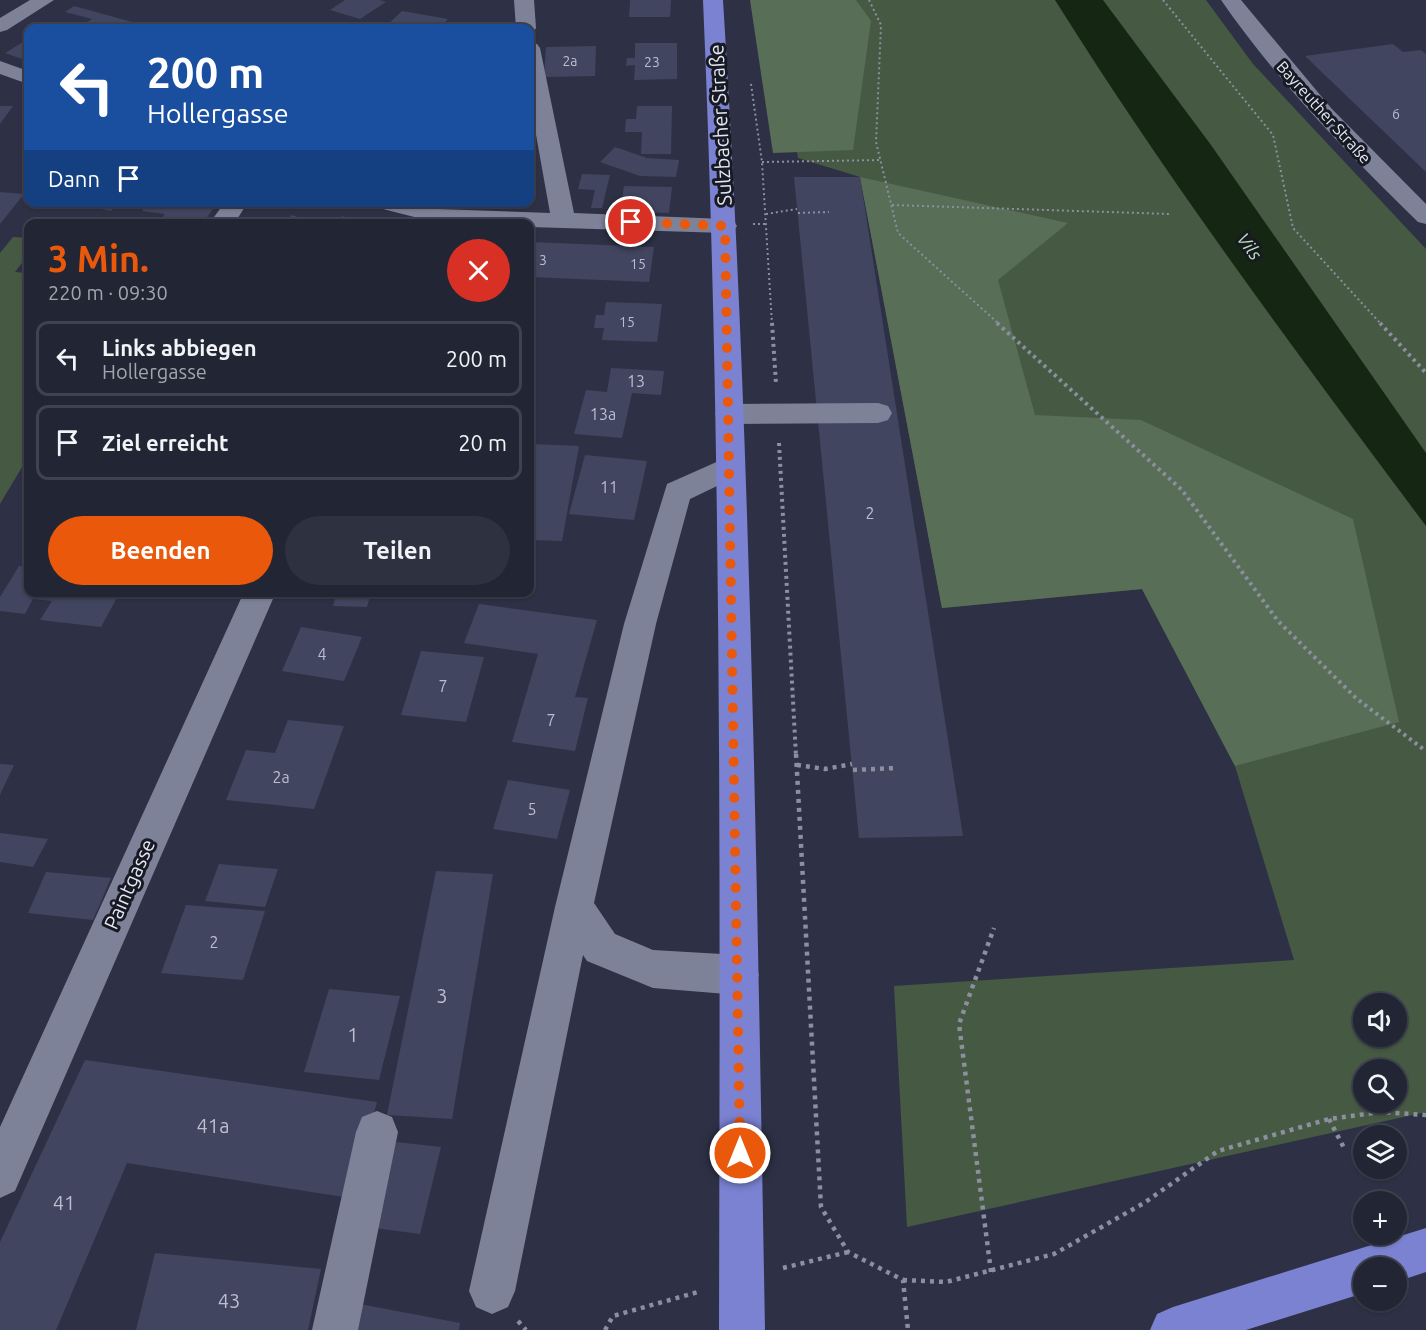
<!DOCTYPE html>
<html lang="de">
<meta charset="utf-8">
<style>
:root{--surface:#222534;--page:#2e3140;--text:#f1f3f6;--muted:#a2a5ac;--line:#3f424f;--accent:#ea580c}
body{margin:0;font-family:Ubuntu,sans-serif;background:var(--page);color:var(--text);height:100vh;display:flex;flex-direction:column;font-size:22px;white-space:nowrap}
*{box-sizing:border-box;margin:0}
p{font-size:20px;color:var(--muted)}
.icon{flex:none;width:33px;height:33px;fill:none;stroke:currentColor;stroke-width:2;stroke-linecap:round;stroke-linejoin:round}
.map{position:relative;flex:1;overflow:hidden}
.panel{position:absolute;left:24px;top:219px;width:510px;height:378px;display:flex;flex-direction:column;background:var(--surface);border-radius:12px;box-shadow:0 2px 4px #0004,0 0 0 2px var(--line)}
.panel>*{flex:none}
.banner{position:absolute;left:24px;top:24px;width:510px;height:183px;border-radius:12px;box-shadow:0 2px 4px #0004,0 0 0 2px var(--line);background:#1a4fa0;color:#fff;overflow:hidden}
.fabs{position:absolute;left:1353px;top:993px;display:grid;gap:12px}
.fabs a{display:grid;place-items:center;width:54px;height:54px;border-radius:50%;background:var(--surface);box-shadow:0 2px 4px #0004,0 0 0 2px var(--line);font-size:30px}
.pin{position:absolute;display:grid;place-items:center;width:51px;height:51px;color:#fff;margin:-26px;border:3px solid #fff;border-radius:50%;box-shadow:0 2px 6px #0007}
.me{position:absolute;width:66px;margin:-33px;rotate:0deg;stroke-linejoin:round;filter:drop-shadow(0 0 4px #0008)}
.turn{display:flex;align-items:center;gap:21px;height:126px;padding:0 24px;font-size:27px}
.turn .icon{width:78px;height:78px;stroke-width:2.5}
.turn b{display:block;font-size:42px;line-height:51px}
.then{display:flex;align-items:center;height:57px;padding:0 24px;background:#0003;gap:12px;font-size:22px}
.round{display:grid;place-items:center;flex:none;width:63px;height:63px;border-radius:32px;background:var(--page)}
.summary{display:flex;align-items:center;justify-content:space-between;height:102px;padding:0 24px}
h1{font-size:36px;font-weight:700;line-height:45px;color:var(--accent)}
.primary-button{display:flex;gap:12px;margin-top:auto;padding:12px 24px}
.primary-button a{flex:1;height:69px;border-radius:36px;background:var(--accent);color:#fff;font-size:24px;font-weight:700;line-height:69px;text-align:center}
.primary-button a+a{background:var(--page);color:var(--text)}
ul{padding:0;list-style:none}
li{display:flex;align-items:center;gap:18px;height:75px;margin:0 12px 9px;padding:0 12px;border:3px solid var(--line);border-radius:12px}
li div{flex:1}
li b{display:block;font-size:22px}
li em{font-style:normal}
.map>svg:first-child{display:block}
</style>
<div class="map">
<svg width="1426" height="1330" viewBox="0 0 1426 1330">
<rect width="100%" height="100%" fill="#2e3145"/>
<path fill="#465943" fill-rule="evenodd" d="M773,0H1206L1253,64L1426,249V1112L907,1227L894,986L1294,960L1235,766L1142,589L942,608L860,177L798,158ZM1364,1004H1396V1036H1364ZM1364,1070H1396V1102H1364Z
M13,237L28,238V255L15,272L28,273V457L0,504V253Z"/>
<path fill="#596e57" d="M750,0H856L871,21L853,150L773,153Z
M860,177L1068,223L998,280L1035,415L1141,420L1353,519L1399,722L1235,766L1142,589L942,608Z"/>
<path fill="#152713" d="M1055,0H1103L1211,145L1426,453V526C1298,355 1169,182 1055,0Z"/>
<path fill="#41455f" d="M345,0H380L386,2L360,19L330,10Z
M630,0H671L670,17H629Z
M74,6L143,25L137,28H78L92,19L65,12Z
M402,11L448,19L439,28H384Z
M28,39V61L5,53Z
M635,43H677V79L634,80L635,65L626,66L627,58H635Z
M1393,44L1403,52L1421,50L1426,54V172L1305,56Z
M596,46L595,76L544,77L546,47Z
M0,106H13L0,124Z
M637,106H672L671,154H641L642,132H625L626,119H636Z
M615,147L647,158L679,160L676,177L640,176L600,162Z
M582,174L610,175L602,208H591L595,190L578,189Z
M794,177H860L963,836L859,838Z
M624,186L672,187L669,213L620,211Z
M0,192L24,194L0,224Z
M66,202H118L111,211Z
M149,202H218L202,224L159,222L165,214L142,211Z
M292,215L315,223V224H282Z
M342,216L364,223V224H335Z
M530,242L654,247L649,282L530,277Z
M606,302L662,304L657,342L602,340L604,328H594L596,315H604Z
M611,368L664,371L661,395L632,393L622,438L574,434L586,390L607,392Z
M530,444L579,446L562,541L530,540Z
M585,455L647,461L634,520L569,514Z
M19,566L28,567V592H120L101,627L40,620L52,601L33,599L25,614L0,611V597Z
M337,592H371L367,607L333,606Z
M479,604L597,620L575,697L588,698L575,751L512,742L538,654L464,643Z
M301,627L362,637L344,681L282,671Z
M421,651L484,657L466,722L401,715Z
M288,720L344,726L314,809L226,800L246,750L275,753Z
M0,764L14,765L0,795Z
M508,780L570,790L557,839L493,829Z
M0,833L48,839L33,867L0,862Z
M219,864L278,869L265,907L205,901Z
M436,871L493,874L452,1119L387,1115Z
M46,872L111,878L93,920L28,913Z
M186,905L265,911L243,980L161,973Z
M329,989L400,996L379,1080L304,1072Z
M85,1060L377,1102L350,1198L127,1163L56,1330H0V1242Z
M396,1142L441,1147L420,1234L374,1228Z
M155,1253L321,1269L308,1330H136Z
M360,1304L460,1323L459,1330H351Z"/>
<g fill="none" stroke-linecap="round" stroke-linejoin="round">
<path stroke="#8c8f9f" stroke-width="2" stroke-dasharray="2 3" stroke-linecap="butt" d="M869,0L881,25L876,142L898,233L999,324
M1163,0L1273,135L1293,228L1381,324
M751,84L762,162L772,324
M762,162L882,160
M892,205L1170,214
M798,213L829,212
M766,214L797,209
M753,224H767"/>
<path stroke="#8c8f9f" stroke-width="4" stroke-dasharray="3 4" stroke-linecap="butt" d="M772,323L776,384
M997,323L1182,490L1278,621L1357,699L1426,751
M1380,323L1426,373
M779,443L796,756"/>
<path stroke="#8c8f9f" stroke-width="4.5" stroke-dasharray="4 5" stroke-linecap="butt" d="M796,754L821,1207L848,1252L903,1280L908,1330
M797,765L825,769L852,764
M853,770L897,768
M1329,1119L1344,1148
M783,1268L848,1252
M991,1272L959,1024L994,928
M903,1280L946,1282L1054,1254L1144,1203L1218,1151L1329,1119L1381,1112L1426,1115
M518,1321L526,1330
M605,1330L613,1316L698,1292"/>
<path fill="#7e8299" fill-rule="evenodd" d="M30,0H54L7,30L0,32V18Z
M514,0H534L536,28L533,32L530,33V28H516Z
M1221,0H1241L1331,108L1426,204V224L1418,222C1347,153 1277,81 1221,0Z
M530,42L537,44L540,48L574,213L725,219L734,221L737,226L734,231L725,233L530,227V224L438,223L375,207L372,202H413L438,209L550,213L530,101Z
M0,61L28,71V84L0,74Z
M225,202H248L234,224H209Z
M878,403L888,406L892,413L888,420L878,423L729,424L719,421L715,414L719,407L729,404Z
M730,456L740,459L745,467L740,475L690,499L656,624L594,903L615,934L653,950L739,955L753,961L759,975L753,989L739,995L653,988L587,961L583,955L515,1291L508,1307L492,1314L476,1307L469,1291L555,907L624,624L667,484Z
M244,592H276L15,1191L0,1198V1127Z
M377,1111L392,1117L398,1132L358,1330H312L356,1132L362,1117Z"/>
<path fill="#7a82d1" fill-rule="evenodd" d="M703,0H723C751,443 757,887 765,1330H719C720,887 722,443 703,0Z
M1426,1228V1272L1396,1282V1268H1364V1293L1246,1330H1150L1157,1314L1173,1307Z"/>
</g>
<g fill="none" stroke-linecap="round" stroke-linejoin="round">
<path stroke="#ea580c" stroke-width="10" stroke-dasharray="0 18" d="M631,222L725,226L740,1153"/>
</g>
<g text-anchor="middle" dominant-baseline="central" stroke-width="6" stroke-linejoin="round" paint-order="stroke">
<g font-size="14" fill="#bbbecf">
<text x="570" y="61">2a</text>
<text x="652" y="62">23</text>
<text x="1396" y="114">6</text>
<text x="543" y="260">3</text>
<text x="638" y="264">15</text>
<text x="627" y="322">15</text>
</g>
<g font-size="16" fill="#e4e7f4" stroke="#181a23">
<text transform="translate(1324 112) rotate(48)">Bayreuther Straße</text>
</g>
<g font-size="16" fill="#bbbecf">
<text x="636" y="381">13</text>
<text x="603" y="414">13a</text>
<text x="609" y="487">11</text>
<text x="870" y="513">2</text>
<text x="322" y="654">4</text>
<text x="443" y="686">7</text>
<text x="551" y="720">7</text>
<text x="281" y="777">2a</text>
<text x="532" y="809">5</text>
<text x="214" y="942">2</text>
</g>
<g font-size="18" font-style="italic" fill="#bde5b7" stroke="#181a23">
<text transform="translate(1250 246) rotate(54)">Vils</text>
</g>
<g font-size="20" fill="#e4e7f4" stroke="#181a23">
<text transform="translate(720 125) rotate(-93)">Sulzbacher Straße</text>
<text transform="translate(129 884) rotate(-66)">Paintgasse</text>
</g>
<g font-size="20" fill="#bbbecf">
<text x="442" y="995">3</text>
<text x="353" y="1034">1</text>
<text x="213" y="1125">41a</text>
<text x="64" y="1202">41</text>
<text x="229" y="1300">43</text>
</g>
</g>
</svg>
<div class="fabs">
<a><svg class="icon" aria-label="sound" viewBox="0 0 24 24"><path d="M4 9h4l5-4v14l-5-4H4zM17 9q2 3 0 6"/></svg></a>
<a><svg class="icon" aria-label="search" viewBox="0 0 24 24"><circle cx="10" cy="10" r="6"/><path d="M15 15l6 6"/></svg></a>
<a><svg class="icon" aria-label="layers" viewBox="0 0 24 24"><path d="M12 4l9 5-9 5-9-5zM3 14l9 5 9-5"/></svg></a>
<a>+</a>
<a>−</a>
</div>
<div class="pin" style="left:631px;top:222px;background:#d93025"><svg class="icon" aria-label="arrive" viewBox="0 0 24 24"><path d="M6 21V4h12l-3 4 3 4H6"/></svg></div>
<svg class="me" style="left:740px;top:1153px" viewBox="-20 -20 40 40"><circle r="17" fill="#ea580c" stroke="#fff" stroke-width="3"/><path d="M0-11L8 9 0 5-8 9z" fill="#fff"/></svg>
<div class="banner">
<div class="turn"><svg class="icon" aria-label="left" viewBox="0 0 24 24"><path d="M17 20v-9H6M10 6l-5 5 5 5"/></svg><div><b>200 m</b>Hollergasse</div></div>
<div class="then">Dann<svg class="icon" aria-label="arrive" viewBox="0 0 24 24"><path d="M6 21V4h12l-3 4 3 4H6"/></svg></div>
</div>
<section class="panel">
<div class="summary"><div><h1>3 Min.</h1><p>220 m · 09:30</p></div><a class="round" style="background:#d93025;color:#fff"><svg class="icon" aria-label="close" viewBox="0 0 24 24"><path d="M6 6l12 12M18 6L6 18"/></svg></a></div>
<ul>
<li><svg class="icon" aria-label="left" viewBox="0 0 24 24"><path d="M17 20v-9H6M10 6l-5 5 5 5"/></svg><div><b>Links abbiegen</b><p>Hollergasse</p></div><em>200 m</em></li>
<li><svg class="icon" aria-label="arrive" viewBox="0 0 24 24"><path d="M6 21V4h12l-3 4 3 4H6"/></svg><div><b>Ziel erreicht</b></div><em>20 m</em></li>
</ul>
<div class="primary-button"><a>Beenden</a><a>Teilen</a></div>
</section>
</div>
